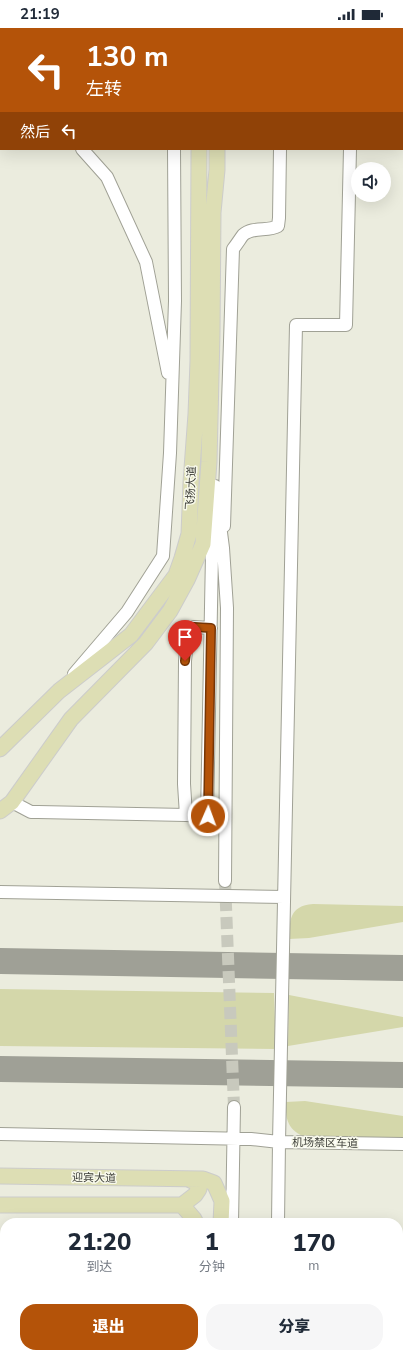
<!DOCTYPE html>
<html lang="zh">
<meta charset="utf-8">
<style>
:root{--surface:#fff;--page:#f6f6f7;--text:#1f2937;--muted:#747a83;--accent:#b45309}
body{margin:0;font-family:"Nunito Sans","Noto Sans SC",sans-serif;background:var(--page);color:var(--text);height:100vh;display:flex;flex-direction:column;font-size:15px;white-space:nowrap}
*{box-sizing:border-box;margin:0}
p{font-size:13px;color:var(--muted)}
.icon{flex:none;width:22px;height:22px;fill:none;stroke:currentColor;stroke-width:2;stroke-linecap:round;stroke-linejoin:round}
.map{position:relative;flex:1;overflow:hidden}
.panel{position:absolute;left:0px;top:1190px;width:403px;height:140px;display:flex;flex-direction:column;background:var(--surface);border-radius:16px 16px 0 0;box-shadow:0 4px 16px #0002}
.panel>*{flex:none}
.hud{position:absolute;left:0px;top:0px;width:403px;height:122px;box-shadow:0 4px 16px #0002;background:#b45309;color:#fff;overflow:hidden}
.controls{position:absolute;left:351px;top:134px;display:grid;gap:8px}
.controls a{display:grid;place-items:center;width:40px;height:40px;border-radius:50%;background:var(--surface);box-shadow:0 4px 16px #0002;font-size:20px}
.pin{position:absolute;display:grid;place-items:center;width:34px;height:34px;color:#fff;margin:-41px -17px;border-radius:50% 50% 50% 0;rotate:-45deg;box-shadow:0 0 4px #0007}
.pin .icon{rotate:45deg}
.me{position:absolute;width:44px;margin:-22px;rotate:2deg;stroke-linejoin:round;filter:drop-shadow(0 0 3px #0008)}
.turn{display:flex;align-items:center;gap:14px;height:84px;padding:0 20px;font-size:18px}
.turn .icon{width:52px;height:52px;stroke-width:2.5}
.turn b{display:block;font-size:28px;line-height:34px}
.then{display:flex;align-items:center;height:38px;padding:0 20px;background:#0003;gap:8px;font-size:15px}
.eta{display:flex;justify-content:space-evenly;align-items:center;height:68px;text-align:center}
.eta b{font-size:24px;font-weight:800;line-height:28px}
.primary-button{display:flex;gap:8px;margin-top:auto;padding:8px 20px}
.primary-button a{flex:1;height:46px;border-radius:16px;background:var(--accent);color:#fff;font-size:16px;font-weight:800;line-height:46px;text-align:center}
.primary-button a+a{background:var(--page);color:var(--text)}
.status{display:flex;justify-content:space-between;align-items:center;height:28px;padding:0 20px;background:var(--surface);direction:ltr}
.status svg{height:11px;fill:currentColor}
.map>svg:first-child{display:block}
</style>
<div class="status"><b>21:19</b><svg viewBox="0 0 49 12"><path d="M0 12V9h3v3zM5 12V6h3v6zM10 12V3h3v9zM15 12V0h3v12zM26 1h20v11H26zM47 4h2v5h-2z"/></svg></div>
<div class="map">
<svg width="403" height="1330" viewBox="0 0 403 1330">
<rect width="100%" height="100%" fill="#ebecde"/>
<path fill="#d4d7aa" d="M313,876L403,878V894L309,910L289,911C290,892 289,878 313,876Z
M0,961L274,965L276,1021L0,1018Z
M289,967L403,989V999L288,1018Z
M305,1073L403,1088V1109H305C288,1102 285,1091 286,1074Z"/>
<g fill="none" stroke-linecap="round" stroke-linejoin="round">
<path stroke="#9fa096" stroke-width="26" d="M0,933L403,940
M0,1041L403,1047"/>
<path stroke="#c8c9bd" stroke-width="12" stroke-dasharray="12 6" stroke-linecap="butt" d="M225,853L234,1079"/>
<g stroke="#a0a195" stroke-width="14">
<path id="minor" d="M78,0V1
M280,1V0
M352,1V0
M0,45L1,46
M82,121L107,149L146,234L168,345
M219,489L223,520L227,580L225,853
M224,498L233,221C237,216 240,211 243,207C253,198 268,204 278,198L279,190L280,121
M74,646L127,584L163,528L170,425L175,273L174,121
M12,774L31,784H38L186,787L207,788L213,474L215,458
M186,787L184,756L185,633L188,604L194,599L211,600
M0,864L284,869
M0,1106L251,1111L279,1114L296,297H346L350,121
M232,1195L234,1079
M278,1195L279,1114L403,1116
M194,1330L195,1325
M214,1330L215,1325
M228,1330V1325
M277,1330V1325"/>
</g>
<g stroke="#cccccb" stroke-width="17">
<path id="major" d="M199,1V0
M220,1V0
M212,195L217,142V121
M0,721L59,663L131,607L176,547L182,530L189,506L191,454L196,386L198,333L199,121
M0,783L12,774L71,691L146,615L170,583L187,552L203,516L209,434L212,306L213,186
M0,1148L203,1151L214,1155L222,1173L221,1195
M0,1177H182
M182,1177L195,1167L199,1161L197,1155L188,1151
M182,1177L194,1191L196,1195"/>
</g>
<use href="#minor" stroke="#fff" stroke-width="12"/>
<use href="#major" stroke="#dddeb4" stroke-width="15"/>
</g>
<g fill="none" stroke-linecap="round" stroke-linejoin="round">
<g stroke="#753606" stroke-width="10">
<path id="route" d="M185,633L188,604L194,599L211,600L208,788"/>
</g>
<use href="#route" stroke="#b45309" stroke-width="7"/>
</g>
<g text-anchor="middle" dominant-baseline="central" stroke-width="3" stroke-linejoin="round" paint-order="stroke">
<g font-size="11" fill="#3b3c37" stroke="#f8f9eb">
<text transform="translate(191 460) rotate(-87)">飞扬大道</text>
<text transform="translate(325 1115) rotate(1)">机场禁区车道</text>
<text transform="translate(94 1150) rotate(1)">迎宾大道</text>
</g>
</g>
</svg>
<div class="controls">
<a><svg class="icon" aria-label="sound" viewBox="0 0 24 24"><path d="M4 9h4l5-4v14l-5-4H4zM17 9q2 3 0 6"/></svg></a>
</div>
<div class="pin" style="left:185px;top:633px;background:#d93025"><svg class="icon" aria-label="arrive" viewBox="0 0 24 24"><path d="M6 21V4h12l-3 4 3 4H6"/></svg></div>
<svg class="me" style="left:208px;top:788px" viewBox="-20 -20 40 40"><circle r="17" fill="#b45309" stroke="#fff" stroke-width="3"/><path d="M0-11L8 9 0 5-8 9z" fill="#fff"/></svg>
<div class="hud">
<div class="turn"><svg class="icon" aria-label="left" viewBox="0 0 24 24"><path d="M17 20v-9H6M10 6l-5 5 5 5"/></svg><div><b>130 m</b>左转</div></div>
<div class="then">然后<svg class="icon" aria-label="left" viewBox="0 0 24 24"><path d="M17 20v-9H6M10 6l-5 5 5 5"/></svg></div>
</div>
<section class="panel">
<div class="eta">
<div><b>21:20</b><p>到达</p></div>
<div><b>1</b><p>分钟</p></div>
<div><b>170</b><p>m</p></div>
</div>
<div class="primary-button"><a>退出</a><a>分享</a></div>
</section>
</div>
